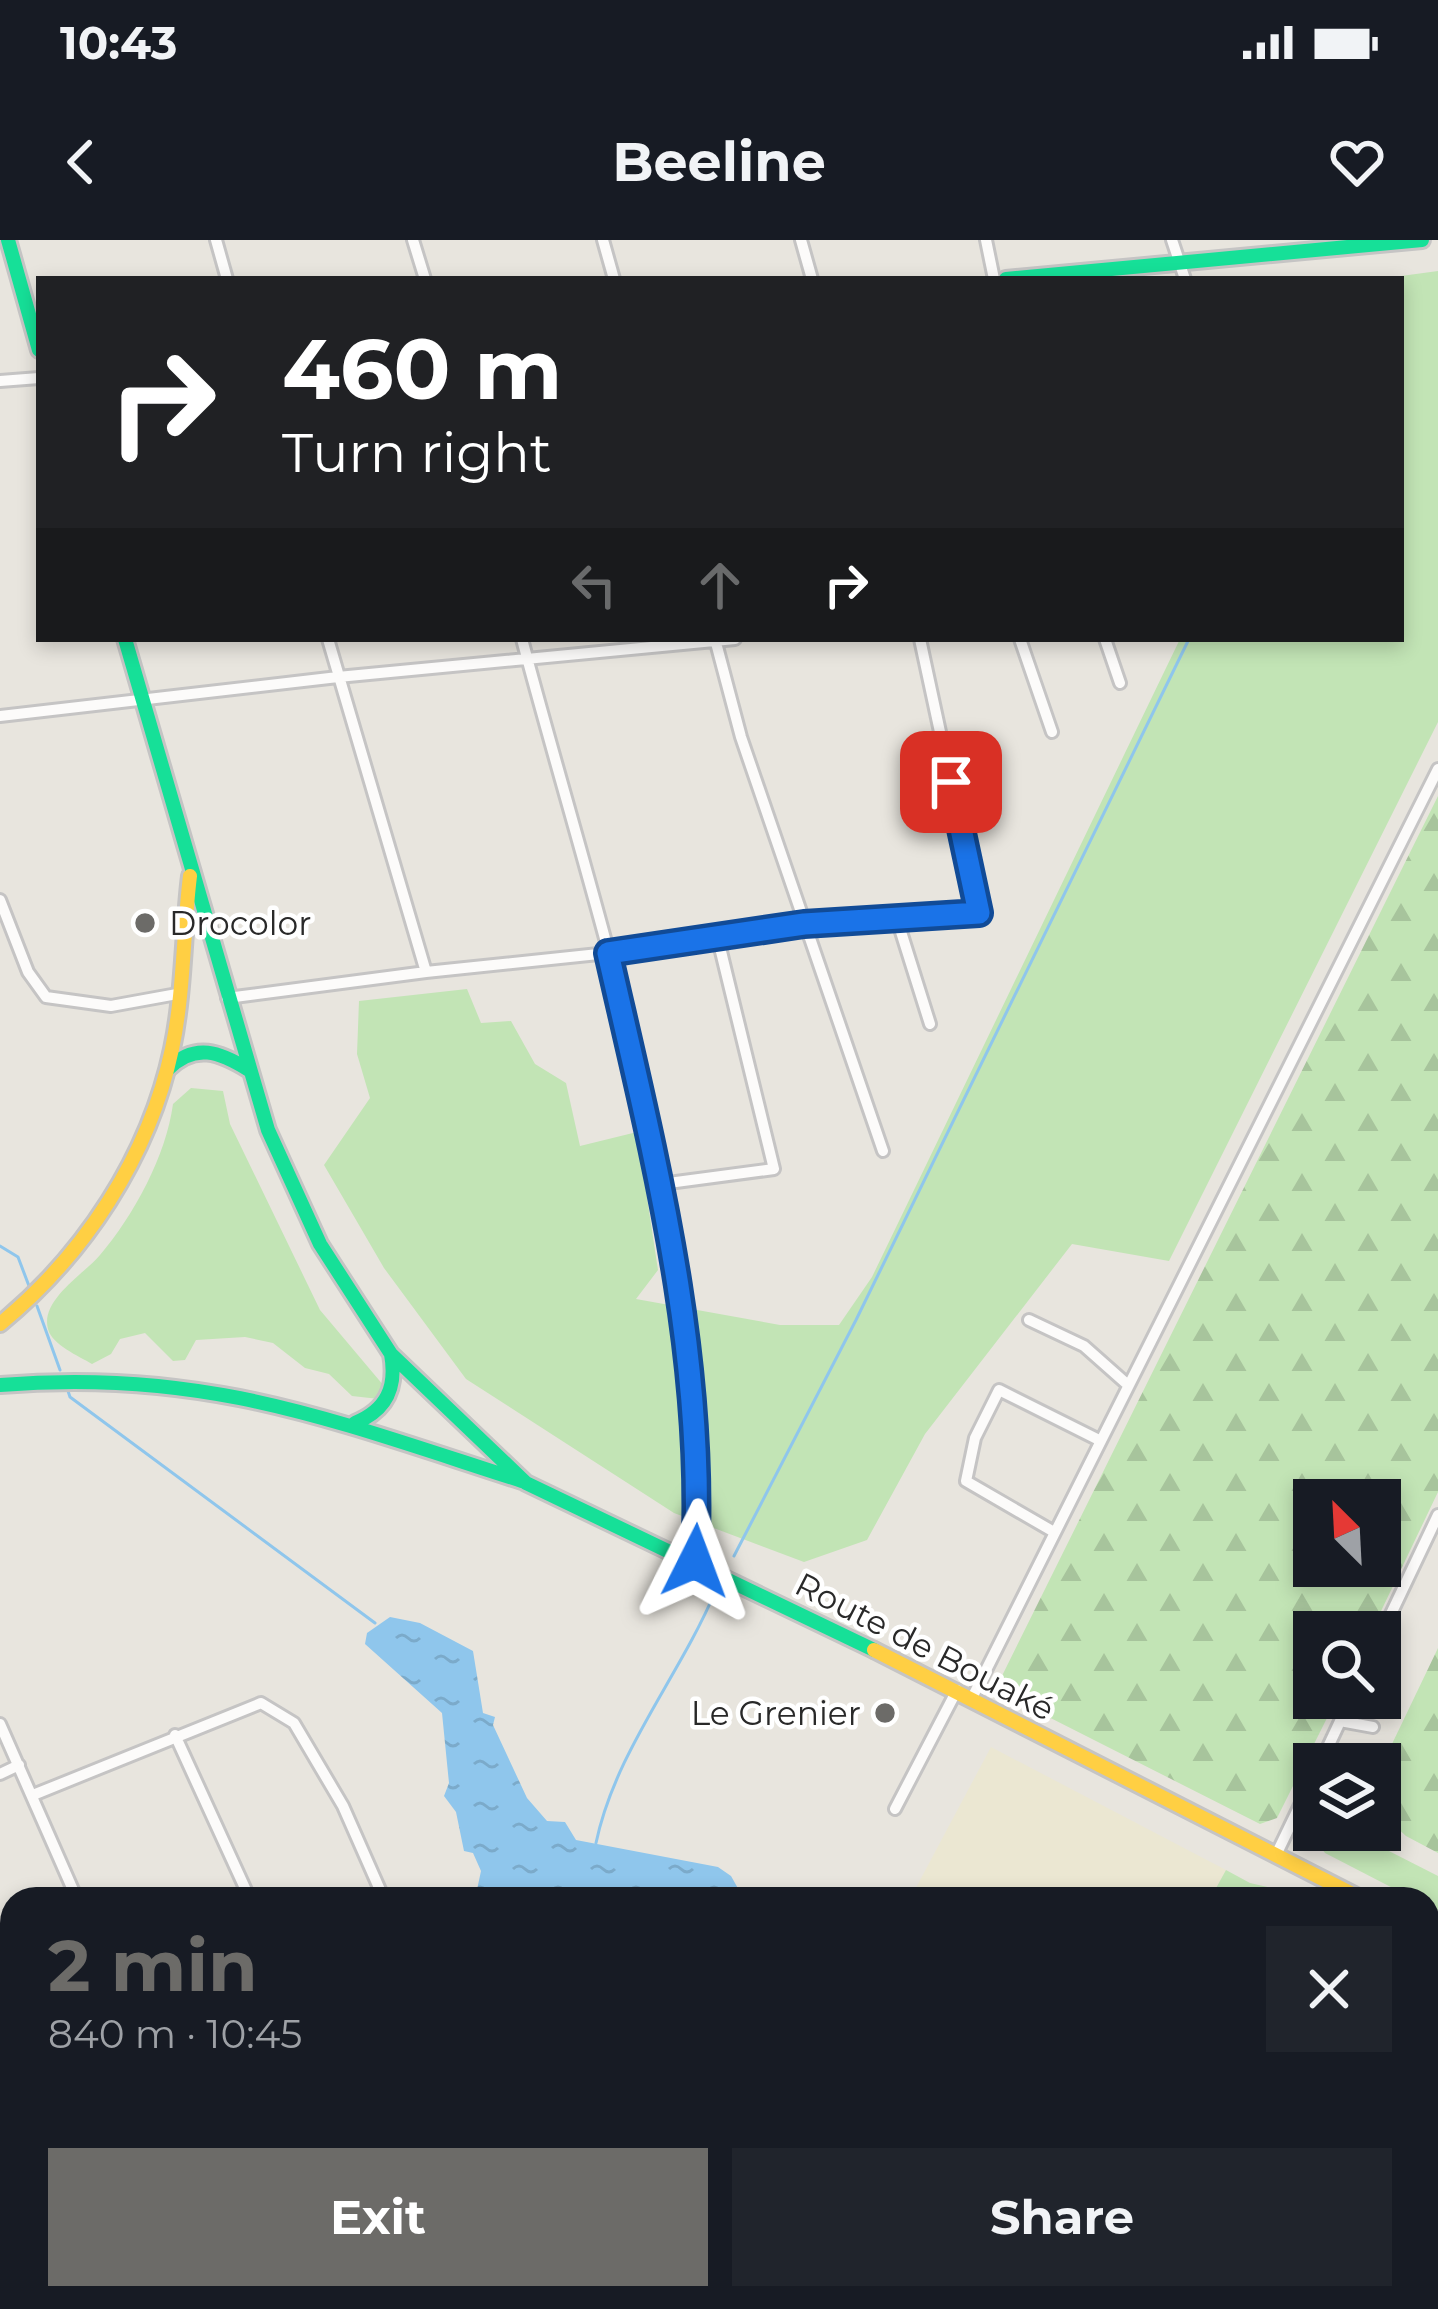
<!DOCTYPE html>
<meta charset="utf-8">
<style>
:root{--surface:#171b24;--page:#20242c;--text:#f1f3f6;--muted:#9ea1a6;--accent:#6c6b68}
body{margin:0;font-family:Montserrat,sans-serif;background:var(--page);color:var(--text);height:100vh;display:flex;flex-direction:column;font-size:45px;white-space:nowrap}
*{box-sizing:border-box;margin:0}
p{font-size:39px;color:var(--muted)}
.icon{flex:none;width:66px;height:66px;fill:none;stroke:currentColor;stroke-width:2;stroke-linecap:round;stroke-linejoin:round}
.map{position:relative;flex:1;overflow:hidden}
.drawer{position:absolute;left:0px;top:1647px;width:1440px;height:423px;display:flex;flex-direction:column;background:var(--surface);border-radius:36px 36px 0 0;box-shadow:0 6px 18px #0003}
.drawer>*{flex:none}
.guide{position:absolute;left:36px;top:36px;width:1368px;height:366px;border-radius:0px;box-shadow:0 6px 18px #0003;background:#202124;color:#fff;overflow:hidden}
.needle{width:78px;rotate:336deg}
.fabs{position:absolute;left:1293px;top:1239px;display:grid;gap:24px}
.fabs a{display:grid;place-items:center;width:108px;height:108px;border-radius:0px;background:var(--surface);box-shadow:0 6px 18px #0003;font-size:60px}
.pin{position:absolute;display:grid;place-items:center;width:102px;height:102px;color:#fff;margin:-51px;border-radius:24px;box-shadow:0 6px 18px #0006}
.me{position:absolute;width:132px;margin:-66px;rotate:3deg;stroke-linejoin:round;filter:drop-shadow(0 0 9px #0008)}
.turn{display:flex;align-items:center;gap:42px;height:252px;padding:0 48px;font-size:54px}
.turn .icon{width:156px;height:156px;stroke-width:2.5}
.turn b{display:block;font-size:84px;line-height:102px}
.lanes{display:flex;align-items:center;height:114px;padding:0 48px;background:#0003;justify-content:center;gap:60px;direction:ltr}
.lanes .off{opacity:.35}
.round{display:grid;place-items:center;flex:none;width:126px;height:126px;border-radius:0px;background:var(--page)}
.headline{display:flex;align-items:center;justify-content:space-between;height:204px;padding:0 48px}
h1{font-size:72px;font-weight:700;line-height:90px;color:var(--accent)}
.action{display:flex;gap:24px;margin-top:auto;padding:24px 48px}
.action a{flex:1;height:138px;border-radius:0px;background:var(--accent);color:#fff;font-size:48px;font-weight:700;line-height:138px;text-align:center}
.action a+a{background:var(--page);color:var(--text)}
.status{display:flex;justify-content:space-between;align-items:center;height:84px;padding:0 60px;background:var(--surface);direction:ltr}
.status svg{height:33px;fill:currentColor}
header{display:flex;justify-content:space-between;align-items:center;height:156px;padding:0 48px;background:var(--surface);font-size:54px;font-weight:700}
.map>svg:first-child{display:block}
</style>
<div class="status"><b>10:43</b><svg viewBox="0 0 49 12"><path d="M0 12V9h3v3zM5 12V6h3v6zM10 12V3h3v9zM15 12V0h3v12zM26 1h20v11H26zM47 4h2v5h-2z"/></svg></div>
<header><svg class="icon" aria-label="back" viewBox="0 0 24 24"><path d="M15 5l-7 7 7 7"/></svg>Beeline<svg class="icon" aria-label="heart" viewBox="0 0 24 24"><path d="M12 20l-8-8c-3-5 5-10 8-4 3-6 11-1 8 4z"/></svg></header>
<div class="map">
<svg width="1438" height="2069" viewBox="0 0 1438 2069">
<defs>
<pattern id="forest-firs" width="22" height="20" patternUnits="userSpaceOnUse" patternTransform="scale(3)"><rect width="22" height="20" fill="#c2e4b5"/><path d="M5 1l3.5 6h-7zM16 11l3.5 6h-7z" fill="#a7c49c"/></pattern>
<pattern id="water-ripples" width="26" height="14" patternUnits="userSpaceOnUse" patternTransform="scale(3)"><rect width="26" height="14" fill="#8fc6ec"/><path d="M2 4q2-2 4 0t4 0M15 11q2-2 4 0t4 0" fill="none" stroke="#7baaca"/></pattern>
</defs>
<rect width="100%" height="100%" fill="#e8e5de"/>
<path fill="#ebe7d2" d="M991,1507L1226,1630L1210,1659H910Z"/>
<path fill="#c2e4b5" d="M1438,31V482L1169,1021L1072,1004L925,1194L867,1300L804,1322L674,1273L466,1139L384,1028L324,925L370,858L357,814L359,761L467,749L481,783L511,781L535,824L566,843L580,906L637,892L658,1030L636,1059L780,1085H839L872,1037L1180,399H1401V39H1379Z
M191,848L223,851L230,884L320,1070L384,1146L379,1159L352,1156L329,1134L305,1128L273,1103L245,1097L196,1100L185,1120L173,1121L145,1093L120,1099L111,1114L92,1124C79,1116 52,1105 48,1089C40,1060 84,1034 100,1015C134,975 166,916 173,864Z
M1322,1590H1362L1385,1609L1438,1636V1671L1428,1666V1659H1414L1325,1613L1316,1601Z"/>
<path fill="url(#forest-firs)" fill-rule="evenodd" d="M1438,556V1252L1371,1392H1314V1458H1337L1277,1578L1260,1584L995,1450ZM1314,1260H1380V1326H1314Z
M1438,1408V1613L1406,1596L1383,1575L1380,1529Z
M1226,1630L1250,1643L1308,1656L1210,1659Z
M1008,2058H1115L1109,2069H1006Z"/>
<path fill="url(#water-ripples)" d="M390,1377L420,1383L473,1411L483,1473L495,1477L493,1485L527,1558L547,1581L565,1582L576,1600L718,1627L731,1636L744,1659H475L481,1631L473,1613L464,1611L456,1572L444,1556L449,1543L442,1473L365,1404L367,1393Z
M685,2058H898L904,2069H701Z"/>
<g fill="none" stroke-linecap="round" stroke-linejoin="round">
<path stroke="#8fc6ec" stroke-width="3" d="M0,1006L18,1017L29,1046
M37,1066L60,1130
M66,1145L70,1157L375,1383
M734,1316L856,1080L1189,399
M596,1603C615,1512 679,1437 715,1352"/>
<g stroke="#c5c4c4" stroke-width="16">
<path id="street" d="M216,0L227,39
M413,0L425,39
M603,0L614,39
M801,0L812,39
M986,0L994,39
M1172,0L1185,39
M0,141L39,138
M328,399L426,732L608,713L804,684L979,673L920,399
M522,399C602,699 711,1008 695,1321
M715,399L741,497L883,911
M1020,399L1052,492
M1105,399L1120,443
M0,476L338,437L735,399
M0,660L28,732L46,757L111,766L177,754
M897,679L930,784
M227,758L426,732
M661,944L774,929L717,695
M1029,1080L1084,1106L1128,1145
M1054,1292L966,1241L975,1198L999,1150L1099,1200
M1380,1397L1438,1275
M972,1458L1438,529
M1340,1481L1373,1487
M0,1484L77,1659
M175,1495L250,1659
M1320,1524L1351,1458
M0,1534L19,1525
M33,1555L261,1463L294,1483L343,1566L384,1659
M895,1569L957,1450
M1276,1615L1314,1536
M0,1866H12
M0,1902H12
M1428,2000L1438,2005
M260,2058L264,2069
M435,2058L440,2069"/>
</g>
<g stroke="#c5c4c4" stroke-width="20">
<path id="fast" d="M8,0L39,110
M1006,39L1422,0
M125,399L268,890L320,1004L391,1114L526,1243L874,1410
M168,829C195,802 220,812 249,830
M0,1145C204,1128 332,1180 522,1241
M355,1183C387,1170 397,1147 391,1114
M1428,1691L1438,1696"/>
</g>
<g stroke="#c5c4c4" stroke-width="20">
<path id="slow" d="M0,1084C84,1015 149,917 172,809C184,753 183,693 190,636
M874,1410L1362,1659"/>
</g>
<use href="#street" stroke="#fcfbfa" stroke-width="10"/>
<use href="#fast" stroke="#16e098" stroke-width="14"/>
<use href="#slow" stroke="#ffcf43" stroke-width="14"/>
</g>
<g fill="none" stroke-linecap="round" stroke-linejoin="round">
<g stroke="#114b97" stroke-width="30">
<path id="route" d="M695,1321C706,1113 654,915 608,713L804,684L979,673L951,542"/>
</g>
<use href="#route" stroke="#1a73e8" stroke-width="21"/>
</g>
<g fill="#6c6b68" stroke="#fff" stroke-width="4.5">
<circle cx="145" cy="683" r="12"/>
<circle cx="885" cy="1473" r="12"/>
</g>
<g text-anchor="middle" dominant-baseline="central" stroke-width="9" stroke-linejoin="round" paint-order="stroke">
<g font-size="33" fill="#292929" stroke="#fff" text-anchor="start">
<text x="169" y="683">Drocolor</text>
<text x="861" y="1473" text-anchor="end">Le Grenier</text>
</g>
<g font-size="33" fill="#292929" stroke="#fff">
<text transform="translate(925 1406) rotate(27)">Route de Bouaké</text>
</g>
</g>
</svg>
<div class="fabs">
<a><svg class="needle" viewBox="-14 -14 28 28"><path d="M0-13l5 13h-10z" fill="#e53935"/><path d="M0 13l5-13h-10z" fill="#9ea1a6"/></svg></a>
<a><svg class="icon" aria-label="search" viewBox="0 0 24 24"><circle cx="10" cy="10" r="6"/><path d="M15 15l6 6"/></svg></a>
<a><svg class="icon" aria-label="layers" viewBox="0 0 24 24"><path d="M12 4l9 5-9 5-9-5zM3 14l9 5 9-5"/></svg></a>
</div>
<div class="pin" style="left:951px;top:542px;background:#d93025"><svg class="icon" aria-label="arrive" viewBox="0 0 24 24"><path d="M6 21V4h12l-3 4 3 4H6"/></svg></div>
<svg class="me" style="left:695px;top:1321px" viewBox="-20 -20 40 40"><path d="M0-17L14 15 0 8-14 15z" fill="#1a73e8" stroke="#fff" stroke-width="4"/></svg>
<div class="guide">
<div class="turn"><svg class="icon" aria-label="right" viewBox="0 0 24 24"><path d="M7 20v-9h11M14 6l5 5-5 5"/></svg><div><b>460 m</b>Turn right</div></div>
<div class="lanes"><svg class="icon off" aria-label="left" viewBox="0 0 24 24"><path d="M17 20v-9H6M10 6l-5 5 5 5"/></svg><svg class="icon off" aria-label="ahead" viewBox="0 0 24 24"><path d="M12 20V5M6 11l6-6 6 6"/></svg><svg class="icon" aria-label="right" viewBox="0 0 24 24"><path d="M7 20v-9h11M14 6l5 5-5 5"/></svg></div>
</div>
<section class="drawer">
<div class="headline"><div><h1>2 min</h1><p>840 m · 10:45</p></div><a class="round"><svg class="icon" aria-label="close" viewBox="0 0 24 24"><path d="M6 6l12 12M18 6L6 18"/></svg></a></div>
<div class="action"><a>Exit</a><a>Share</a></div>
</section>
</div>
